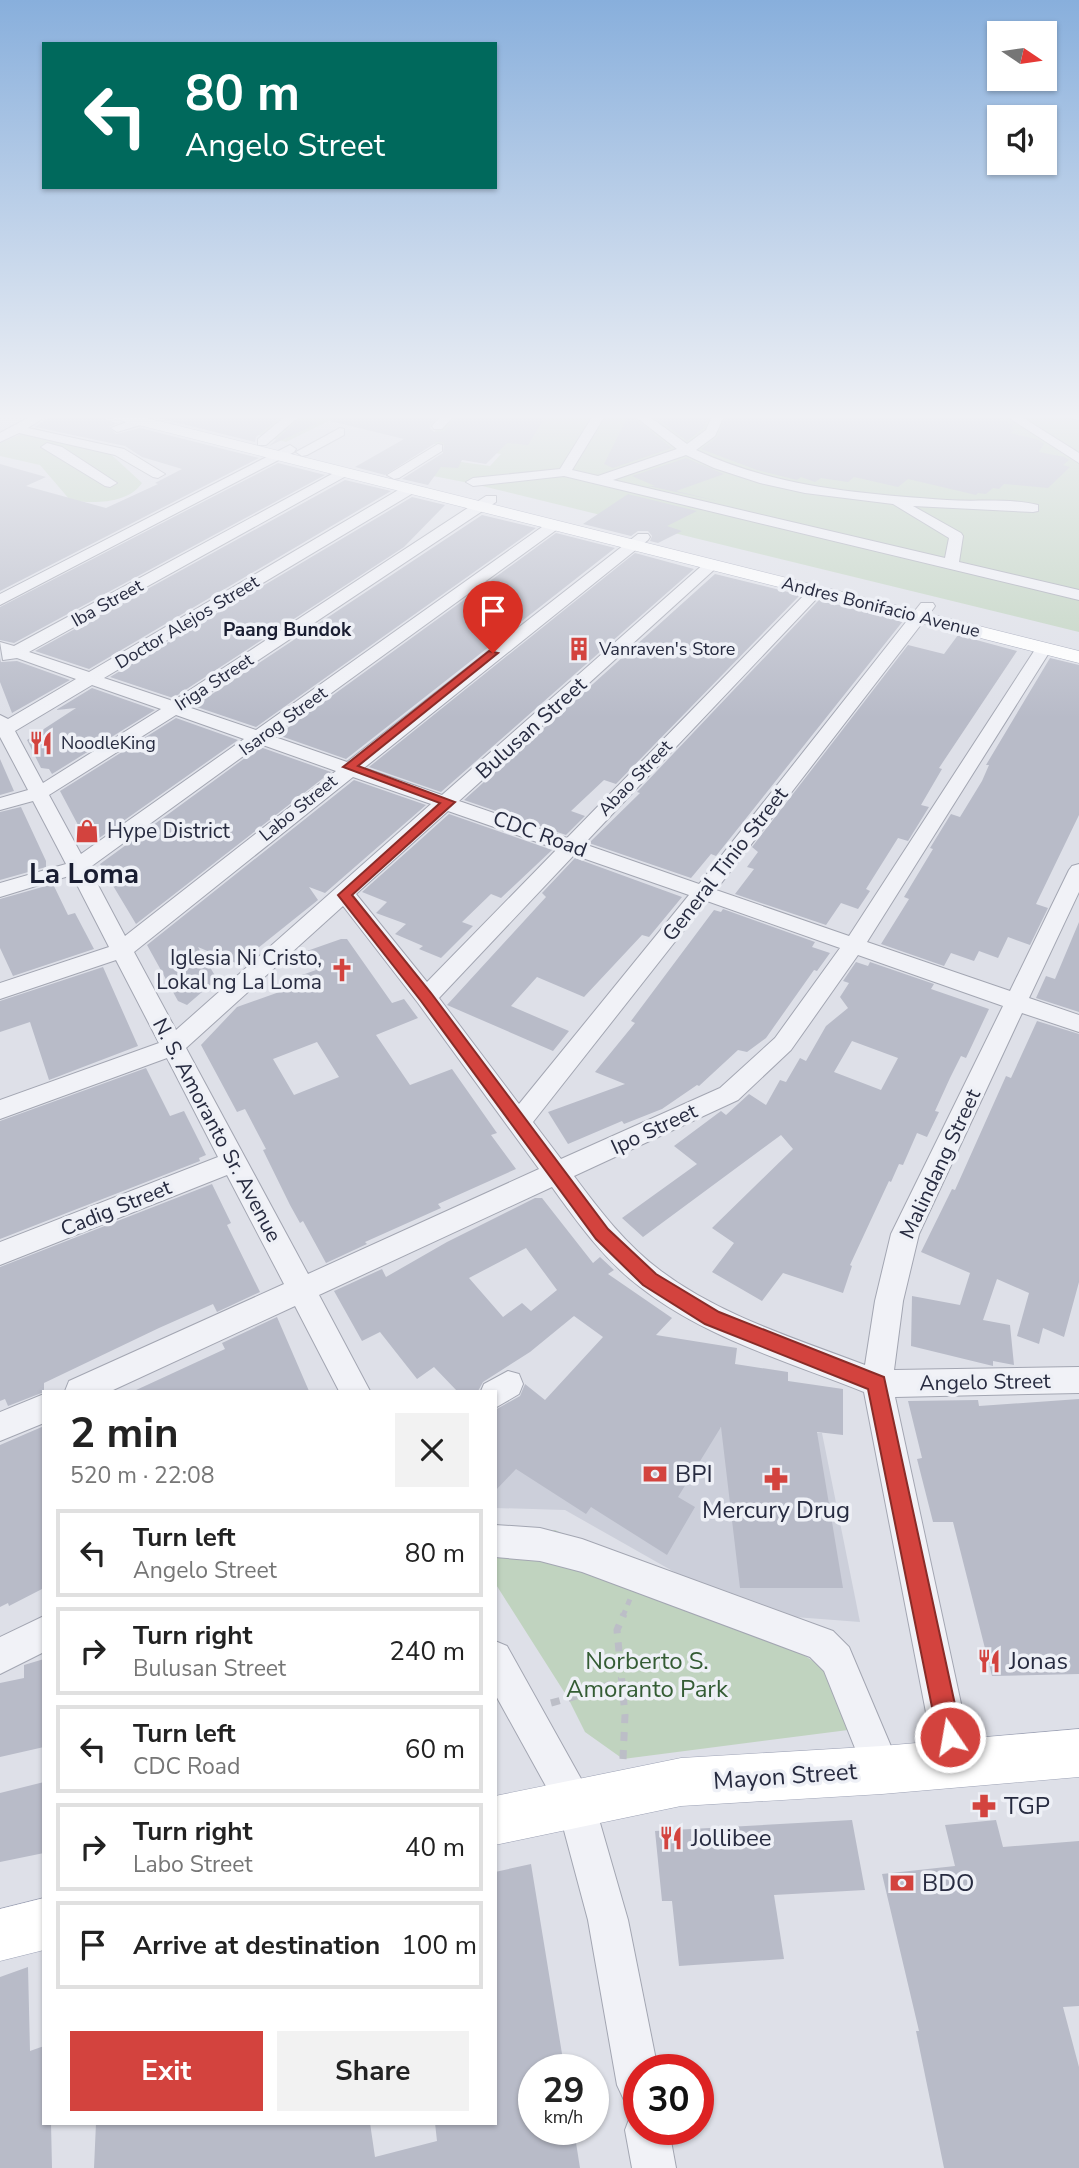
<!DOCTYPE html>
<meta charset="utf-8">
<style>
:root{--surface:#fff;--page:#f2f2f2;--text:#222;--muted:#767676;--line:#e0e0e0;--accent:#d3433e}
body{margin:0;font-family:"Nunito Sans",sans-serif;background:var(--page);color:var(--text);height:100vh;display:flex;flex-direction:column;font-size:26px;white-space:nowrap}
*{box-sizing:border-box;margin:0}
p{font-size:23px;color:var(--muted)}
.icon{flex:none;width:38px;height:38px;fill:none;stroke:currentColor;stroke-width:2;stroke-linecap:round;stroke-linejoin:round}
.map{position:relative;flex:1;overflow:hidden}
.drawer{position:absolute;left:42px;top:1390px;width:455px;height:735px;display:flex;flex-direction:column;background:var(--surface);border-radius:0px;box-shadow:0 2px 5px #0004}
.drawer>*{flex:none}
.banner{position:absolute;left:42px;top:42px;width:455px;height:147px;border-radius:0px;box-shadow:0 2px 5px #0004;background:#00695c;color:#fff;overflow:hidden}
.needle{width:46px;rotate:103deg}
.fabs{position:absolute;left:987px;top:21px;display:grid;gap:14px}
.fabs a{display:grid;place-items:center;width:70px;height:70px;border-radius:0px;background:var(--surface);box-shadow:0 2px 5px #0004;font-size:35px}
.speed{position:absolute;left:518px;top:2054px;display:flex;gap:14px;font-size:35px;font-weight:700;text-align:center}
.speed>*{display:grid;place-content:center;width:91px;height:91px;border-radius:50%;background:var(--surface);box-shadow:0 2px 5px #0004;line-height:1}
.speed small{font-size:18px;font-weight:400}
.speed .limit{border:10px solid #d22;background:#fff;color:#111}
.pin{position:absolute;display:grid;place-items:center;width:60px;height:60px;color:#fff;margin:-72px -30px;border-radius:50% 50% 50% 0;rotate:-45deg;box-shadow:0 0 7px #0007}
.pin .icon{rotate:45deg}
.me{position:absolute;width:77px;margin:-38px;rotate:348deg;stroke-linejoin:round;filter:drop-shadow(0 0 5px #0008)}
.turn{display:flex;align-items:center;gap:24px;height:147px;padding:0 28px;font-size:32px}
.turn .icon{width:91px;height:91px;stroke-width:2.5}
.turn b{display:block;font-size:49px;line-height:60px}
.round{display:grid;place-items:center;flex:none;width:74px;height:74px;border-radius:0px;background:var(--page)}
.head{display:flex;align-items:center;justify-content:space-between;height:119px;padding:0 28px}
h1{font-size:42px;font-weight:700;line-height:52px}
.primary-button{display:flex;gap:14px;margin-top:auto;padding:14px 28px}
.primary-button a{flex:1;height:80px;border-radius:0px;background:var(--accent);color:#fff;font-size:28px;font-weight:700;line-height:80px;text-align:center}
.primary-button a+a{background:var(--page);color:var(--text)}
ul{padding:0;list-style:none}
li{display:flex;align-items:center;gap:21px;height:88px;margin:0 14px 10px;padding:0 14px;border:4px solid var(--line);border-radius:0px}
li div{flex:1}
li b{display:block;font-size:26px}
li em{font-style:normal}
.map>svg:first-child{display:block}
</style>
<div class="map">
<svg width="1079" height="2168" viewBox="0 0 1079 2168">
<rect width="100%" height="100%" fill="#dee0e8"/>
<path fill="#cccfda" d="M652,1419L730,1429L822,1433L860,1622L754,1614L692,1582L565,1510L495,1508V1468Z"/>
<path fill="#c0d3bf" d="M178,414H343L286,442Z
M368,414H1079V632L474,484L423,474L447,460L490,466L501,454L427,443L437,428Z
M35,428L102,446L142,483C128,504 92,504 70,500L40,465L0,456V443Z
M555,1530L764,1630L835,1675L856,1729L623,1759L585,1732L568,1698L495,1583V1540Z"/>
<path fill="#b8bbc8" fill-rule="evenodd" d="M53,414H101L106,420L118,423L109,427L116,434L140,428L259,458L0,591V464L46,477L26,486L106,508L158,484L155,483L182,469L142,457L125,446L35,427Z
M142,414H232L278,419L256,437L255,442Z
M331,414H439L429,426L434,432L444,431L459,414H547L528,445L507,443L486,464L462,460L458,468L441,467L428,485L402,479L443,453L444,443L437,442L385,475L355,467L404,439L330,421Z
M629,414L672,448L613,468L604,464Z
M651,414H710L704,428L687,441Z
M727,414H1000L998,418L1013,424L1011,429L1014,430L1011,433L1039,440L1044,444L1039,452L1065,457L1069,460L1063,465L1070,467L1048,488L1004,484L999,489L993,488L986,494L978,493L976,495L908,479L898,487L854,477L848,482L821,478L815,482L801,477L797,480L757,470L701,449L717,437Z
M298,420L319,423L269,446Z
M686,458L724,474L676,491L718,501L648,486H655L632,476Z
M278,463L325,475L14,643L0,640V607Z
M345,480L391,491L89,669L35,651Z
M628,494L697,511L667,526L682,531L658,543L650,541L652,536L648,531H638L631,536L583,524Z
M412,497L445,505L404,547L173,698L110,677Z
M482,515L536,528L256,727L194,706Z
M556,533L615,548L346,759L278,735Z
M635,553L694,569L441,792L369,767Z
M715,574L800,595L616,784L604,780L571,811L585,816L566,835L464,800Z
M819,600L903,621L716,856L711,854L691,878L589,843L640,793L637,792Z
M958,635L1017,651L939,768L942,769L921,805L929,807L908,841L898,838L866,889L870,891L858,909L841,903L826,925L735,894L754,869L747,867L758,852L752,847L908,645L944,654Z
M0,658L1,662L17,661L70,680L12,713L0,682Z
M1050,658L1079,665V815L1036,904L1048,908L1030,945L1008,937L998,958L979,951L974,961L951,953L944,966L881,944L909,899L904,897L933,849L930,848L951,814L960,817L982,781L989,765H986Z
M92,688L155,710L52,774L49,769L41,768L27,740L76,708L56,710Z
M176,718L238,740L95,841L86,840L60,791Z
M260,747L331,772L136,924L100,864Z
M0,759L14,791L0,795Z
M354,780L426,805L325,893L309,887L318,900L238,964L198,947L217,979L187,1005L178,1001L147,945Z
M21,807L46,861V867L0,880V812Z
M449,814L552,850L501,898L491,894L462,922L473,926L441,958L419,949L423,946L395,934L406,924L376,913L387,902L362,892Z
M575,858L682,897L649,937L642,935L584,997L537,977L511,1006L569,1031L553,1051L447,1005L546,897L542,893Z
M53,884L68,915L75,913L94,949L13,976L0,948V899Z
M723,909L815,942L812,947L830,953L817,971L814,970L766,1038L747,1052L738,1050L699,1086L697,1085L662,1109L624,1124L622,1121L568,1144L548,1112L625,1084L595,1072L635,1023L631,1021L714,910L721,912Z
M1079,922V1012L1036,998L1046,976L1055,979Z
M341,939H347L392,1003L404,999L418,1018L376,1035L410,1085L452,1069L497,1133L491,1135L516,1169L438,1204L441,1208L365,1242L367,1244L326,1263L303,1221L300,1223L290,1205L263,1150L266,1149L245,1109L237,1112L201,1045L237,1007L285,990L280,983L316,970L304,952ZM317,1042L339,1077L294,1095L273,1059Z
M856,962L868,966L870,962L934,984L931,989L989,1009L966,1058L961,1056L950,1078L935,1111L939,1112L927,1137L917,1133L903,1165L899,1164L891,1182L889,1181L850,1265L852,1266L843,1293L783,1273L762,1301L712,1272L734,1243L712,1228L793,1149L781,1135L643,1237L622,1218L697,1164L674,1146L721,1111L726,1115L749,1094L766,1105L780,1080L786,1082L800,1058L806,1061L826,1026L848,1008L840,997L849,983L843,981ZM852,1041L898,1058L881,1090L834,1072Z
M103,967L138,1046L49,1080L30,1022L0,1032V1001Z
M1037,1021L1079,1034V1282L1064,1337L1043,1328L1039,1344L1017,1336L1029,1293L997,1279L983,1320L1010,1325L1014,1365L993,1361V1366L911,1346L912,1296L960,1305L970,1273L921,1252L952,1189L955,1190L1006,1076L1011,1078Z
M146,1068L170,1116L184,1111L206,1155L199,1158L200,1161L0,1239V1121Z
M212,1184L231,1223L227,1225L260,1292L217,1312L213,1304L159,1328L44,1383V1392L8,1406L5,1399L0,1401V1267Z
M535,1198H542L593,1263L600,1257L614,1270L608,1274L672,1318L656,1335L737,1348L735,1364L788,1372V1381L843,1389V1435L817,1432L843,1588H740L721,1427L678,1497L695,1507L667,1555L591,1507L586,1514L516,1469L495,1491V1410L520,1396L525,1384L545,1400L603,1337L574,1316L530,1352L483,1382L478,1391H457L434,1367L417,1379L380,1332L362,1341L334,1291L382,1269L386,1277L447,1242ZM526,1248L557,1290L531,1311L522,1303L503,1317L469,1278Z
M277,1317L309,1391H134L225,1349L222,1343Z
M1079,1399V1674L992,1676L953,1522H933L917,1459L922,1458L908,1401L978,1400L979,1406Z
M44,1426V1588L9,1606L8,1603L0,1607V1445Z
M44,1659V1747L0,1757V1683L24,1678V1665Z
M44,1782V1853L0,1862V1793Z
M852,1820L865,1890L774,1895L784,1959L679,1966L672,1901H662L655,1831Z
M996,1820L1003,1847L1079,1841V2006L1063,2007L1079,2067V2168H944L916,2031H919L882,1874L955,1866L945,1825Z
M531,1864L564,2066L534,2070V2130H574L580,2168H94L96,2123H370L375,2157L437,2141L435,2123H495V1872Z
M28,1967L30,2051L44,2046V2123H51L52,2168H0V1977Z"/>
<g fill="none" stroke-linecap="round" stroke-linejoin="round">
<g stroke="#a3a6b2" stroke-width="2">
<path id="minor" d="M35,414H50L28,428L124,449L165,474L158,478L153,477L115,455L19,433L0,442V433Z
M288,414H302L266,445H258V439Z
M443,414H456L442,429H434L432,426Z
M594,414H606L572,470L598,476L677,449L632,414H646L687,444L706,430L713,414H725L715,436L696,450C774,487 862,494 947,500C976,502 1009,498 1038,505V511L1033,512L913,506L961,533L963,536L959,562L1079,590V600L564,476L473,486L466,482L473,478L560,469ZM686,455L714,468L760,483L805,493L893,504L949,538L945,558L613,480Z
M1003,414H1017L1079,453V463Z
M1064,414H1079V420L1066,417Z
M140,417L144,418V424L117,432L111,428Z
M340,428L344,429V435L307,455L302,456L296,452Z
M47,443L62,447L117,483L110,487L105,486L41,447Z
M438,444L442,445V451L399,478L394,479L387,475Z
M290,445L296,449L294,452L0,605V594Z
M343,468L350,472L348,475L29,652L89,672L405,486H415V492L104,678L173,701L486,496H496V502L188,707L256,730L549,522H559V528L272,736L347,762L638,534H648L650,537L648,540L364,768L442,795L706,562H716L718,565L716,568L459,801L567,838L811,588H821L824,591L821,594L584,844L699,884L921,603H933L935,606L933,609L716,890L849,936L1038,645H1050L1052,648L867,942L1010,991L1069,870L1072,866L1079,864V892L1029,998L1079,1015V1032L1022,1013L919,1234L903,1301L894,1370L1079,1367V1393L895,1397L974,1764L968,1777L955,1783L942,1777L936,1764L864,1392C789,1362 705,1338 640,1287C604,1260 578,1223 552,1187L319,1295L370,1391H339L295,1306L111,1391H65L69,1381L284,1284L227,1175L0,1265V1242L218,1157L167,1058L0,1119V1100L159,1043L116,960L0,999V983L109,947L72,875L0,897V883L66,864L33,801L0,810V798L28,790L0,737V715L8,719L76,679L17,658L3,660L0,642L14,646ZM92,685L161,709L43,783L15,731ZM176,715L244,739L81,854L49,795ZM260,744L336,771L125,936L89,868ZM353,777L431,804L176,1030L134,952ZM448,811L557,849L427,982L356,894ZM574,855L689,895L519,1104L439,998ZM707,901L840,948L775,1038L720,1088L561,1159L533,1122ZM343,906L418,1003L539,1169L308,1274L186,1048ZM858,955L1003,1006L891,1234L875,1301L865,1365C795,1338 721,1316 661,1271C626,1245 600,1211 574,1176L738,1100L791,1050Z
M508,1371L519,1374L523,1384L519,1394L495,1408V1391H481L484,1384Z
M44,1394V1423L0,1441V1412Z
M495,1525L540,1528L582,1539L833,1631L849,1647L901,1770L895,1783L882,1789L869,1783L824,1671L810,1657L582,1572L540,1561L495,1557Z
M44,1616V1652L0,1674V1637Z
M495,1641L507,1646L594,1802L628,1920L658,2070H639V2106L624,2100L617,2085L588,1920L558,1808L495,1694Z
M639,2111V2130H669L676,2168H632L625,2130L631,2114Z"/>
</g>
<g stroke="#9da2b5" stroke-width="1">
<path id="major" d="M104,414H131L1079,651V663L107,417Z
M1079,1729V1777L882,1794L681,1806L495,1845V1796L681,1758L882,1746Z
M44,1898V1950L0,1961V1909Z"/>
</g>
<path stroke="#bcbec7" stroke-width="5" stroke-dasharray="6 6" stroke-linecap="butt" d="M623,1616L630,1599"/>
<path stroke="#bcbec7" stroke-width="7" stroke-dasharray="9 9" stroke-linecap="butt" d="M551,1703L595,1691L620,1680
M623,1759L625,1715L617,1630L624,1614"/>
<use href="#minor" fill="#f1f2f7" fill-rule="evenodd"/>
<use href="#major" fill="#fff" fill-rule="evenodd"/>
</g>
<linearGradient id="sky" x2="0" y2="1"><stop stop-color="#88afdc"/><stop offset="0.58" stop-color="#f0f1f5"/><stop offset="1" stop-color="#f0f1f5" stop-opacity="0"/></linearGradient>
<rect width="1079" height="718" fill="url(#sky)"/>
<path fill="#d3433e" stroke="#892c28" stroke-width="2" d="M489,651L498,653L358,766L455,802L352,895L431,993L608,1229L656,1274L719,1312L884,1377L962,1737L958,1746L950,1749L941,1746L938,1737L868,1389L705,1324L643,1285L596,1239L421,1001L338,895L440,803L343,767Z"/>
<defs>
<g id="building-bare" transform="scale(1.89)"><path d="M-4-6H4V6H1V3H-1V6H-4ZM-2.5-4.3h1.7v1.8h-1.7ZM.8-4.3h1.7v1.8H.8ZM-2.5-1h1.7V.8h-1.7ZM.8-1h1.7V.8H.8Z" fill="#d3433e" stroke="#eef0f6" stroke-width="2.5" paint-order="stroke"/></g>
<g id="restaurant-bare" transform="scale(1.89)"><path d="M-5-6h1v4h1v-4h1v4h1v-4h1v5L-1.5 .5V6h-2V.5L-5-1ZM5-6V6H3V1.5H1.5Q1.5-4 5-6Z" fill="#d3433e" stroke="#eef0f6" stroke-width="2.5" paint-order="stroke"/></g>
<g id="shop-bare" transform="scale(1.89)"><path d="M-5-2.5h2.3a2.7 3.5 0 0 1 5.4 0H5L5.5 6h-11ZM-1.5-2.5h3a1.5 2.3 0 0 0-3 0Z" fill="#d3433e" stroke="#eef0f6" stroke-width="2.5" paint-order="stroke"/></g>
<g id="church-bare" transform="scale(1.89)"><path d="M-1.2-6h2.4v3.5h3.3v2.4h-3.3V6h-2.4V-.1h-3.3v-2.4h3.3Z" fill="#d3433e" stroke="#eef0f6" stroke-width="2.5" paint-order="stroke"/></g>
<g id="bank-bare" transform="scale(1.89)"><path d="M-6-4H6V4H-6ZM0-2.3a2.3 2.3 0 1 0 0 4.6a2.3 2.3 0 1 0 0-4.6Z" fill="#d3433e" stroke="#eef0f6" stroke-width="2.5" paint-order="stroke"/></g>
<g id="pharmacy-bare" transform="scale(1.89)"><path d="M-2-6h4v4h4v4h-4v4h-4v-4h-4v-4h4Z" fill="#d3433e" stroke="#eef0f6" stroke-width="2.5" paint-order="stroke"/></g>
</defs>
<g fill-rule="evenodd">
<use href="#building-bare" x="579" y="649"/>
<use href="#restaurant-bare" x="41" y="743"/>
<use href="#shop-bare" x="87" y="831"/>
<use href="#church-bare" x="342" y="970"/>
<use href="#bank-bare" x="655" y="1474"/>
<use href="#pharmacy-bare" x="776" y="1479"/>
<use href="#restaurant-bare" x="989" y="1661"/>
<use href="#pharmacy-bare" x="984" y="1806"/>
<use href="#restaurant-bare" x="671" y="1838"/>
<use href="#bank-bare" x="902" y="1883"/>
</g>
<g text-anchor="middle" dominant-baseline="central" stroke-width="7" stroke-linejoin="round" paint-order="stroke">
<g font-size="18" fill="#272b40" stroke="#eef0f6">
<text transform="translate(107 603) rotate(-29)">Iba Street</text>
<text transform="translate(881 607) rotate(14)">Andres Bonifacio Avenue</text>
<text transform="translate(187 622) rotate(-31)">Doctor Alejos Street</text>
<text transform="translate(214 682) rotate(-33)">Iriga Street</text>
<text transform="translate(283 721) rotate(-36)">Isarog Street</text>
<text transform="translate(635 778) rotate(-46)">Abao Street</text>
<text transform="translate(298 808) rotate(-39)">Labo Street</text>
</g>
<g font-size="18" fill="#272b40" stroke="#eef0f6" text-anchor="start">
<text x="599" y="649">Vanraven's Store</text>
<text x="61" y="743">NoodleKing</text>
</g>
<g font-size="19" font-weight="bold" fill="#191d31" stroke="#eef0f6">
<text x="287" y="630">Paang Bundok</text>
</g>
<g font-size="21" fill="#272b40" stroke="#eef0f6">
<text transform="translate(531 728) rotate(-42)">Bulusan Street</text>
<text transform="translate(540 834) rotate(20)">CDC Road</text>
<text transform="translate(725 864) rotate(-52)">General Tinio Street</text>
<text transform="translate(654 1129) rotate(-25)">Ipo Street</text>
<text transform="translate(217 1130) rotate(62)">N. S. Amoranto Sr. Avenue</text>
<text transform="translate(940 1164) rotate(-65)">Malindang Street</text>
<text transform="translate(116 1208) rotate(-22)">Cadig Street</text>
<text transform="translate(985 1382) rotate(-1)">Angelo Street</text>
</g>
<g font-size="21" fill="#272b40" stroke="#eef0f6" text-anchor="start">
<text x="107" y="831">Hype District</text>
<text x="322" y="958" text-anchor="end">Iglesia Ni Cristo,<tspan x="322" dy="24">Lokal ng La Loma</tspan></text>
</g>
<g font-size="24" fill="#272b40" stroke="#eef0f6" text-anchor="start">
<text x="675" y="1474">BPI</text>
<text x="776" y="1510" text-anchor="middle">Mercury Drug</text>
<text x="1009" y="1661">Jonas</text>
<text x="1004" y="1806">TGP</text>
<text x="691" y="1838">Jollibee</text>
<text x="922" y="1883">BDO</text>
</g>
<g font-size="24" fill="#345c34" stroke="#eef0f6">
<text x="647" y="1661">Norberto S.<tspan x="647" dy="28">Amoranto Park</tspan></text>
</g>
<g font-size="24" fill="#272b40" stroke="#eef0f6">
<text transform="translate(785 1776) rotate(-4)">Mayon Street</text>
</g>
<g font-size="28" font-weight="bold" fill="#191d31" stroke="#eef0f6">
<text x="84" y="874">La Loma</text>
</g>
</g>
</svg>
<div class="fabs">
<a><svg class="needle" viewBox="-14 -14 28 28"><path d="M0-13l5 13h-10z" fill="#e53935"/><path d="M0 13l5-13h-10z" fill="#767676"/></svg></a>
<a><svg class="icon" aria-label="sound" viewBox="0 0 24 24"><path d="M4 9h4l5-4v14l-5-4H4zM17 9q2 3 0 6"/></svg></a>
</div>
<div class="speed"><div>29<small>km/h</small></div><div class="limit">30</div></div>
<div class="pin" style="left:493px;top:653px;background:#d93025"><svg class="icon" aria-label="arrive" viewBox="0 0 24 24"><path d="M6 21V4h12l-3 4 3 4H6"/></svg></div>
<svg class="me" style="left:950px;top:1737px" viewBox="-20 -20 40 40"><circle r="17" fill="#d3433e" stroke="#fff" stroke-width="3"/><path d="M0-11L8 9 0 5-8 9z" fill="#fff"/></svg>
<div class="banner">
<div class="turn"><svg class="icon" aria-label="left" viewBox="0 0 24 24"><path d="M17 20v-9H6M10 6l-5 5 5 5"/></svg><div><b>80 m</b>Angelo Street</div></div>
</div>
<section class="drawer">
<div class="head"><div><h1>2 min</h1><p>520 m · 22:08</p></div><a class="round"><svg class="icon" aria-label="close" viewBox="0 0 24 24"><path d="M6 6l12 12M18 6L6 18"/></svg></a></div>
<ul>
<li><svg class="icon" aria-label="left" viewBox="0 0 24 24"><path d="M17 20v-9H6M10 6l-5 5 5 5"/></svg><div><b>Turn left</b><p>Angelo Street</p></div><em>80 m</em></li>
<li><svg class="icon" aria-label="right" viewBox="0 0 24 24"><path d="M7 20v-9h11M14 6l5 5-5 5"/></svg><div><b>Turn right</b><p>Bulusan Street</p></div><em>240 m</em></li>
<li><svg class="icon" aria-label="left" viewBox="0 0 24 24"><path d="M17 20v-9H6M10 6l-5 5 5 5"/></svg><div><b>Turn left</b><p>CDC Road</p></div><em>60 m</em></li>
<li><svg class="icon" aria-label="right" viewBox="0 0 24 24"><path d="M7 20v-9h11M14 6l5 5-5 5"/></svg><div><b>Turn right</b><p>Labo Street</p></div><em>40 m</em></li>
<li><svg class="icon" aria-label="arrive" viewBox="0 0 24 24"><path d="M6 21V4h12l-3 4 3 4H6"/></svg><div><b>Arrive at destination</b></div><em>100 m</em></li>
</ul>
<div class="primary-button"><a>Exit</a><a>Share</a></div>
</section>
</div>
